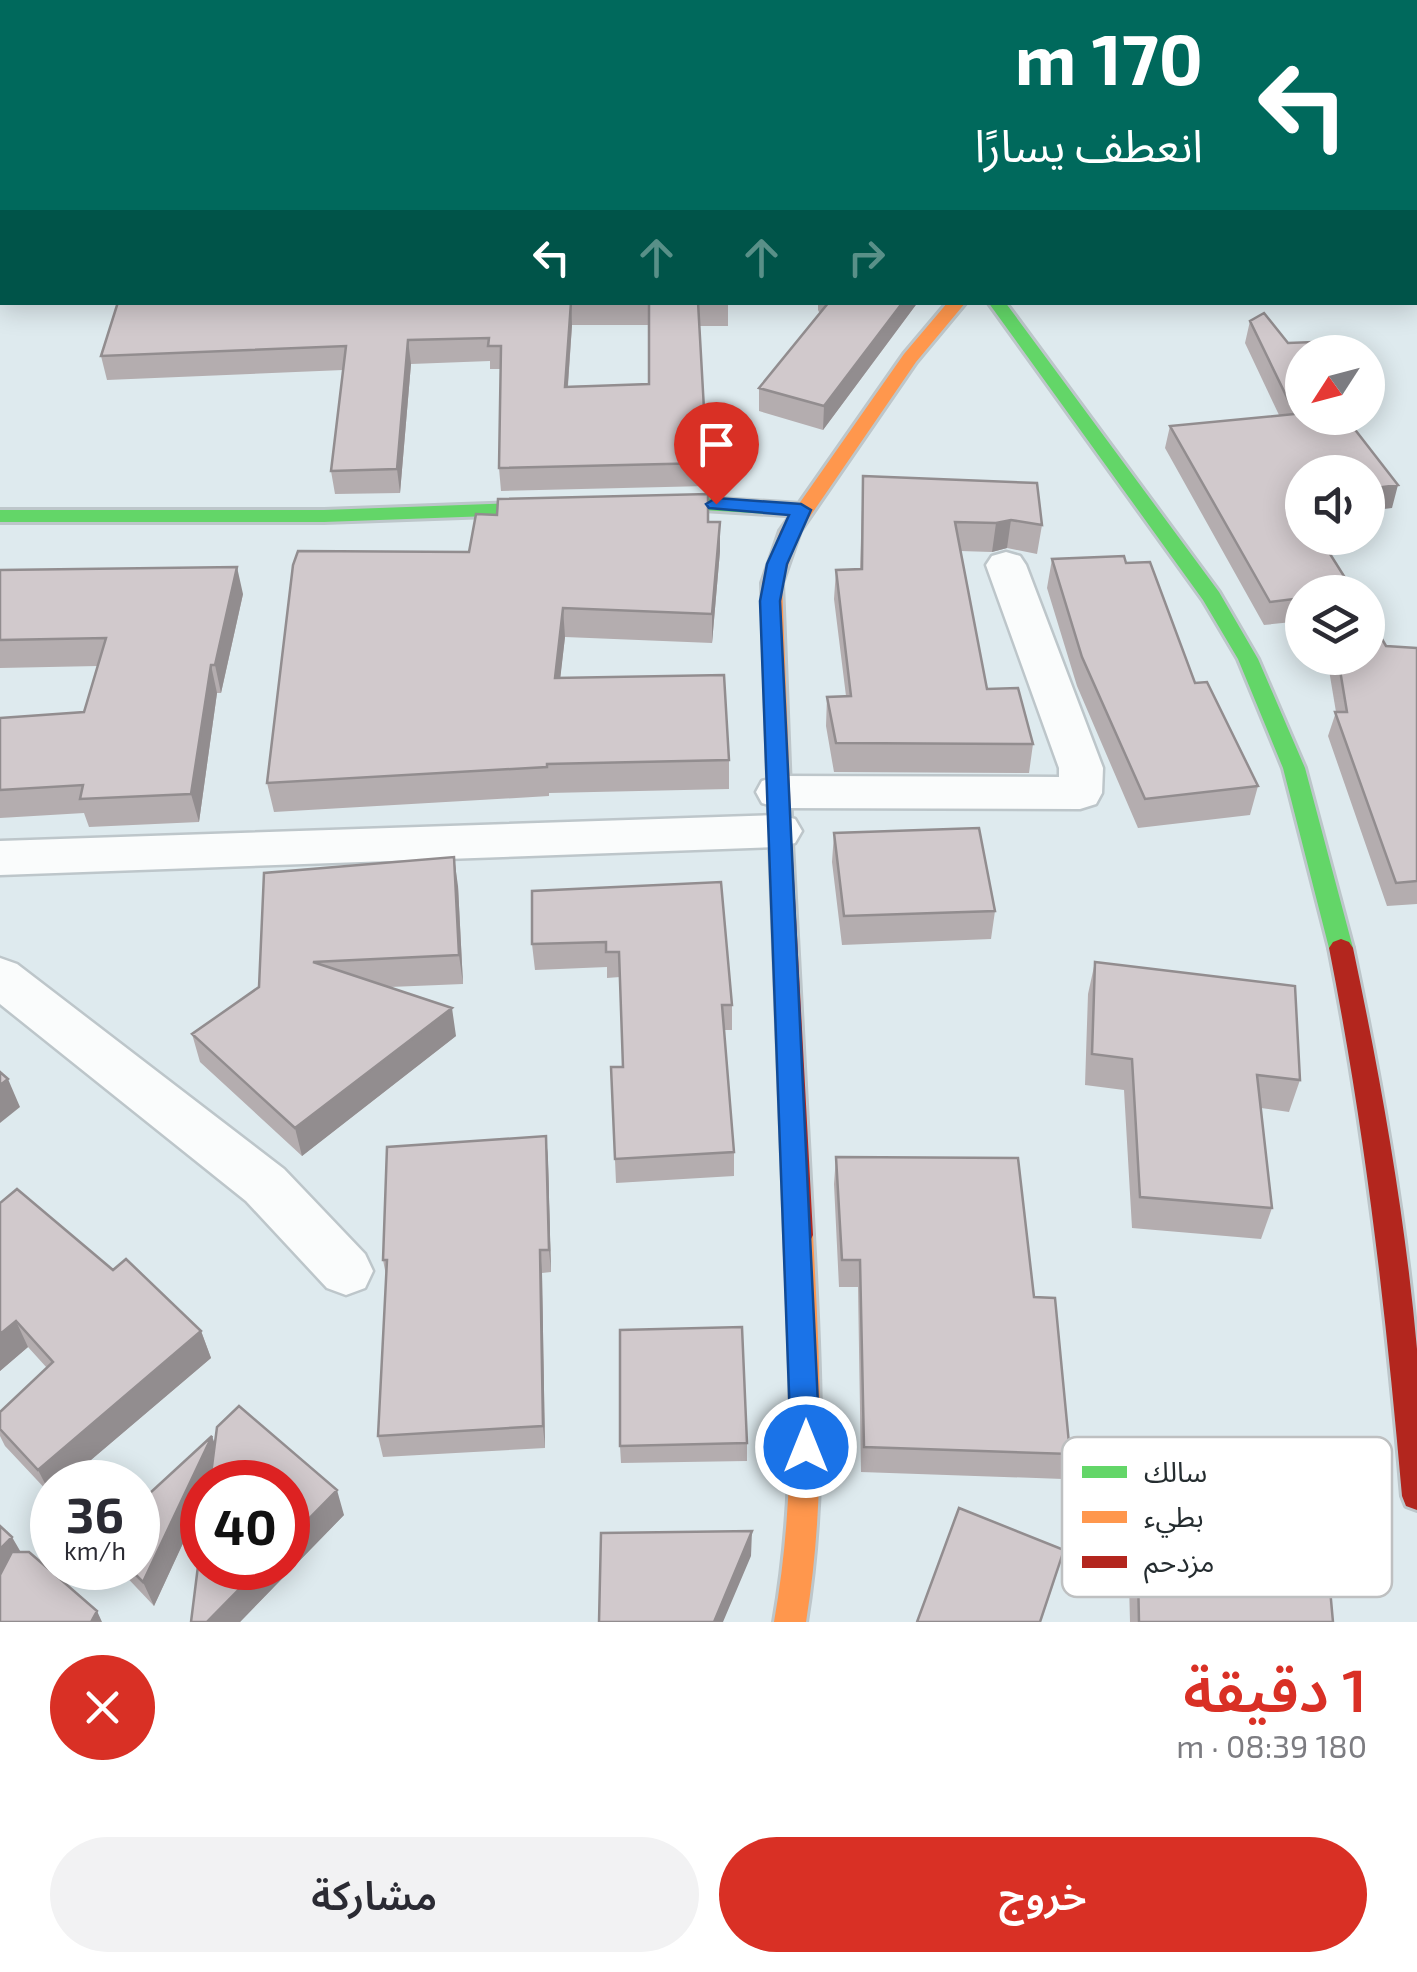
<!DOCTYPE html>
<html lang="ar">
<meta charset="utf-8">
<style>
:root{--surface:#fff;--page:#f2f2f3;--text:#2b2b33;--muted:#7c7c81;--accent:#d93025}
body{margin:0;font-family:"Exo 2","Noto Sans Arabic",sans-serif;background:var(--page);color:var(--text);direction:rtl;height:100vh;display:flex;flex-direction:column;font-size:38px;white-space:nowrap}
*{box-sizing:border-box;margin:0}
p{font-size:32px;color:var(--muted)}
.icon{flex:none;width:55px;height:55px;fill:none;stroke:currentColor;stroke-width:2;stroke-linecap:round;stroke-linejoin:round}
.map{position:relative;height:1622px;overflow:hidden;direction:ltr}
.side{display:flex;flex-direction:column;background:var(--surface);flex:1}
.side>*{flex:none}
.banner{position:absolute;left:0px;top:0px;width:1418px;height:305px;box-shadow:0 5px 25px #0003;direction:rtl;background:#00695c;color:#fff;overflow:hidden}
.needle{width:65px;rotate:234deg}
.buttons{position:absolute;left:1285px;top:335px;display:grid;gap:20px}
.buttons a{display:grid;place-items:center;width:100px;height:100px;border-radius:50%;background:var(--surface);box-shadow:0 5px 25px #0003;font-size:50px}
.speed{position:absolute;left:30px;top:1460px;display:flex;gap:20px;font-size:50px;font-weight:700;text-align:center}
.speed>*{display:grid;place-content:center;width:130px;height:130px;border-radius:50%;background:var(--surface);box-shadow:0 5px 25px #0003;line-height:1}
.speed small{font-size:25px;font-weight:400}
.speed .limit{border:15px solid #d22;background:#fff;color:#111}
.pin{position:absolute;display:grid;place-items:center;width:85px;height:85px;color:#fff;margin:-102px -42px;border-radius:50% 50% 50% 0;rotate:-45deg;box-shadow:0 0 10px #0007}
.pin .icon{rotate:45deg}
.me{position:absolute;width:110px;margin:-55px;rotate:0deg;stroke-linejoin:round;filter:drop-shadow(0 0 8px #0008)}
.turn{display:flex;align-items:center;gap:35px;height:210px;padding:0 50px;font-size:45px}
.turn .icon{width:130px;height:130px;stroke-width:2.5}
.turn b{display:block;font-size:70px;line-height:85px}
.lanes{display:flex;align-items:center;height:95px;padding:0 50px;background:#0003;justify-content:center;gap:50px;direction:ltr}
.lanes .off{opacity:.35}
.round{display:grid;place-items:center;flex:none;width:105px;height:105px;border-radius:52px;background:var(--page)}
.summary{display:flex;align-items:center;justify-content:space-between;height:170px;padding:0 50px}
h1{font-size:60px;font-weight:600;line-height:75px;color:var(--accent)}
.action{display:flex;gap:20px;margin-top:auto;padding:20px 50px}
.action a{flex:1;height:115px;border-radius:60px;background:var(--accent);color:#fff;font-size:40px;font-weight:600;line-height:115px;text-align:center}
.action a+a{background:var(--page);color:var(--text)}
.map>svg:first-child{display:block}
</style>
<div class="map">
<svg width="1417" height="1622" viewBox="0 0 1417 1622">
<rect width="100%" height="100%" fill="#deeaee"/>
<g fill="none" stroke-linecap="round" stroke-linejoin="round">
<g stroke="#bdc6ca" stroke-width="6">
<path id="lane" d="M0,123L2,124V132L0,133Z"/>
</g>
<g stroke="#bdc6ca" stroke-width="5">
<path id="street" d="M0,61H2V79H0Z
M2,209V229L0,230V210Z
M1006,552L1020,556L1026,565L1103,768L1102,793L1096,804L1080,809L778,808L762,803L756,792L762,781L778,776L1059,777V768L986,565L992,556Z
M779,815L795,819L802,831L795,843L779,847L0,875V841Z
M0,958L17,964L284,1169L365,1254L373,1271L365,1288L346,1295L327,1288L246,1201L0,1004Z"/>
</g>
<g stroke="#bdc6ca" stroke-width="6">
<path id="fast" d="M988,302H1005L1219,592L1258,659L1305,768L1353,948L1349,954H1333L1329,948L1283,768L1238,659L1203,600Z
M687,497L801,504L811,510L801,516L687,509L324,522H0V510H324Z"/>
</g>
<g stroke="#bdc6ca" stroke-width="6">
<path id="slow" d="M948,302H966L916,362L800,531L782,583L792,842L781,850L773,848L770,842L762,583L780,531L904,354Z
M799,1223L809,1227L813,1235C820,1365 827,1493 806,1622H774C797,1493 791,1365 785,1235L789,1227Z"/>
</g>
<g stroke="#bdc6ca" stroke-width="6">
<path id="jam" d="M781,834L792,842L813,1235L809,1243L799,1247L789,1243L785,1235L770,842Z
M1341,939L1349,942L1353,948C1381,1080 1405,1215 1417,1349C1417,1402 1417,1457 1417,1510L1406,1506L1402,1496C1386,1312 1365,1129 1329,948L1333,942Z"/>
</g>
<use href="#lane" fill="#fafcfc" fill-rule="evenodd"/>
<use href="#street" fill="#fafcfc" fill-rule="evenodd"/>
<use href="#fast" fill="#63d668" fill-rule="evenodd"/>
<use href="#slow" fill="#ff974d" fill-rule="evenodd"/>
<use href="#jam" fill="#b3261e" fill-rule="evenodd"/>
</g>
<path fill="#b4adaf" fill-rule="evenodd" d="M0,0H393L399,2H2V14Z
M543,0H1417V268H1415V2H548Z
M118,302H728V326H699L707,486L501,491L499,468L501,369H490V361L411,364L400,493L335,494L331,471L343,370L107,380L101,356ZM572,325H649V384L568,386Z
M818,302H918L823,430L759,411V388L820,314L818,310Z
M1250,321L1302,352L1392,508L1302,472V621L1264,625L1165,448L1170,426L1279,415L1245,343Z
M863,476L1042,525L1037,554L1007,548L992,552L960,551L987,689L1033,744L1029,773L834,772L826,726L827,697L846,696L834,599L836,570L860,569Z
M708,522H720V551L712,643L565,637L560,678L729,760V789L549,793V796L274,812L267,783L469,552Z
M1052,559L1126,563L1195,683L1258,786L1250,815L1138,828L1077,686L1047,588Z
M0,569L243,594L221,693H217L199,822L89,827L84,813L0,818V718L84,712L98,666L0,668Z
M1386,646L1417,648V904L1387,906L1328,736L1336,712L1327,658H1368Z
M834,833L995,911L991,939L842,945L832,862Z
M458,886L463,984L390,987L456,1036L302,1156L200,1062L192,1034L259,987Z
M532,891L732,1005V1030H724L734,1152V1176L616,1183L611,1067H623L620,977L607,978V967L535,970L532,944Z
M1095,962L1300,1080L1289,1112L1261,1108L1272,1208L1261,1239L1132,1228L1124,1090L1085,1085L1088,994Z
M546,1136L548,1160L551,1272L542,1273L545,1448L383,1457L378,1436L386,1275L383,1260Z
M836,1157L1034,1297L1070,1454L1063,1479L861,1472L858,1287H839L834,1184Z
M0,1203L113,1270L201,1331L211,1358L65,1482H52L51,1495L5,1446L0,1436V1412L47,1368L28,1347L0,1371Z
M747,1443V1461L621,1463L620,1446Z
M215,1444L344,1515L240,1622H191L288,1568L202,1482V1502L154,1606L118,1568H138Z
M1136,1478L1333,1622H1130L1127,1503Z"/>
<path fill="#928d8f" d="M2,178V199L0,200V179Z
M571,302L572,325L566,410L565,387Z
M903,302H918L823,430L824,406Z
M408,340L411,364L400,493L397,469Z
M1398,485L1392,508L1368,511V489Z
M1011,520L1007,548L992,552L996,523Z
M720,522V551L712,643V614Z
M237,567L243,594L221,693L215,665Z
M563,608L565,637L557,707L555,678Z
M211,665L217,693L199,822L191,794Z
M454,857L458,886L463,984L459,955Z
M452,1008L456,1036L302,1156L295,1128Z
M8,1079L20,1107L0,1123V1085Z
M546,1136L548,1160L551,1272L549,1250Z
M540,1250L542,1273L545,1448L543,1426Z
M16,1321L28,1347L0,1371V1334Z
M201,1331L211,1358L65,1482H52V1493L51,1495L38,1470Z
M212,1436L221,1461L211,1482H202V1502L154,1606L143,1582Z
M337,1490L344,1515L240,1622H207L260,1568H288V1540Z
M752,1531L751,1556L723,1622H714Z
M12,1537L26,1561L0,1587V1549Z
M97,1611L102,1622H91Z"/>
<path fill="#d1c9cc" stroke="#928d8f" stroke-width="2.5" d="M8,0H160L154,2H12Z
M173,0H393L399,2H172Z
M590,0H1417V174L1415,171V2H595Z
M0,130L2,132V178L0,179Z
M1415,204H1417V245H1415Z
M118,302H571L565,387L649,384V302H698L707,463L499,468L501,346H488L489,338L408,340L397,469L331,471L346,346L101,356Z
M829,302H903L824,406L759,388Z
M1264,313L1288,343L1340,341L1346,352H1302V418H1346L1398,485L1368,489V472H1302V499L1297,500L1302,509V538H1320L1354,592H1302V598L1270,602L1170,426L1295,414L1250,321Z
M863,476L1037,483L1042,525L1011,520L996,523L955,522L987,689L1018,688L1033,744L836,743L827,697L851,696L836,570L862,569Z
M708,494V522H720L712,614L563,608L555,678L724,675L729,760L547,764V767L267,783L293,565L298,551L469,552L476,514L497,515L498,499Z
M1124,556L1126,563L1150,562L1195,683L1207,682L1258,786L1145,799L1082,657L1052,559Z
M237,567L215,665H211L191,794L80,799L83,785L0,790V718L84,712L106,638L0,640V570Z
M1368,615L1386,646L1417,648V881L1396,883L1335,712H1347L1338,658H1368Z
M979,828L995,911L844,916L834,833Z
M454,857L459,955L313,962L452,1008L295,1128L192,1034L259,987L264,873Z
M721,882L732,1005H722L734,1152L615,1159L611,1067H623L619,952H606V942L532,944V891Z
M1095,962L1295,986L1300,1080L1257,1075L1272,1208L1140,1197L1132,1059L1092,1054Z
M0,1072L8,1079L0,1085Z
M546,1136L549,1250H540L543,1426L378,1436L387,1260H383L387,1147Z
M836,1157L1018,1158L1034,1297L1055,1298L1070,1454L864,1447L860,1260H842Z
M17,1189L113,1270L126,1259L201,1331L38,1470L0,1429V1412L53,1362L16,1321L0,1334V1203Z
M742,1327L747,1443L620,1446V1330Z
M239,1406L337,1490L288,1540V1482H210L217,1427Z
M212,1436L143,1582L129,1568H138V1504Z
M1136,1478L1322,1500L1333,1622H1139Z
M959,1508L1064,1550L1040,1622H917Z
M0,1526L12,1537L0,1549Z
M752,1531L714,1622H599L601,1533Z
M202,1534V1568H260L207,1622H191Z
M12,1552H29L97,1611L91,1622H0V1575Z"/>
<path fill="#1a73e8" stroke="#114b97" stroke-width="2.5" d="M716,498L801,504L811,510L787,564L780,601L820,1447L816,1457L806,1461L795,1457L791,1447L760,601L767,564L789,515L709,508L706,504Z"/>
<rect x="1062" y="1437" width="330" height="160" rx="15" fill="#fff" stroke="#bec0c1" stroke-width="2.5"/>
<rect x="1082" y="1466" width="45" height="12" fill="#63d668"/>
<rect x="1082" y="1511" width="45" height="12" fill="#ff974d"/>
<rect x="1082" y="1556" width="45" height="12" fill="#b3261e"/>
<g font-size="28" fill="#252d30">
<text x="1144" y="1482">سالك</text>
<text x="1144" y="1527">بطيء</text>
<text x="1144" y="1572">مزدحم</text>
</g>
</svg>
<div class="buttons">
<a><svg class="needle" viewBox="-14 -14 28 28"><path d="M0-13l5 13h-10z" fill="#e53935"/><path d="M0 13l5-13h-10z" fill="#7c7c81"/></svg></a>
<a><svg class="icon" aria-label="sound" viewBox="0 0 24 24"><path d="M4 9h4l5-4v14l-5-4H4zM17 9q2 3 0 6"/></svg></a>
<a><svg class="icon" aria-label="layers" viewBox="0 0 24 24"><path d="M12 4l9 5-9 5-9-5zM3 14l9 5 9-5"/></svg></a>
</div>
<div class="speed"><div>36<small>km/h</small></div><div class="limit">40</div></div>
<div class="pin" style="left:716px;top:504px;background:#d93025"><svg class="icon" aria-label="arrive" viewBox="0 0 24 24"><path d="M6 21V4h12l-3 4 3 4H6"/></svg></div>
<svg class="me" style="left:806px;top:1447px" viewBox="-20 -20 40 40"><circle r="17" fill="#1a73e8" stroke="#fff" stroke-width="3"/><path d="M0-11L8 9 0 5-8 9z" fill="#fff"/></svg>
<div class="banner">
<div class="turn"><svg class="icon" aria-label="left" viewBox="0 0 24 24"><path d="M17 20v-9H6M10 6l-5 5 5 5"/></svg><div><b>170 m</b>انعطف يسارًا</div></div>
<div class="lanes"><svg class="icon" aria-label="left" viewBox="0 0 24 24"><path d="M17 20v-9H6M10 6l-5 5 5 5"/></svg><svg class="icon off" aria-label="ahead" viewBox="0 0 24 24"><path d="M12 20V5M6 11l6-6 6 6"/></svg><svg class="icon off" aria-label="ahead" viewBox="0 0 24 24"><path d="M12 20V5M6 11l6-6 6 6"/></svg><svg class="icon off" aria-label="right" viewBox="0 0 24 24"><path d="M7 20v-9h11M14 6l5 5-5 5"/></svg></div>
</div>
</div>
<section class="side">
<div class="summary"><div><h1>1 دقيقة</h1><p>180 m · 08:39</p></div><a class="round" style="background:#d93025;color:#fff"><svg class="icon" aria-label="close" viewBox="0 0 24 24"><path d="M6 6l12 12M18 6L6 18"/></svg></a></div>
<div class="action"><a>خروج</a><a>مشاركة</a></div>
</section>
